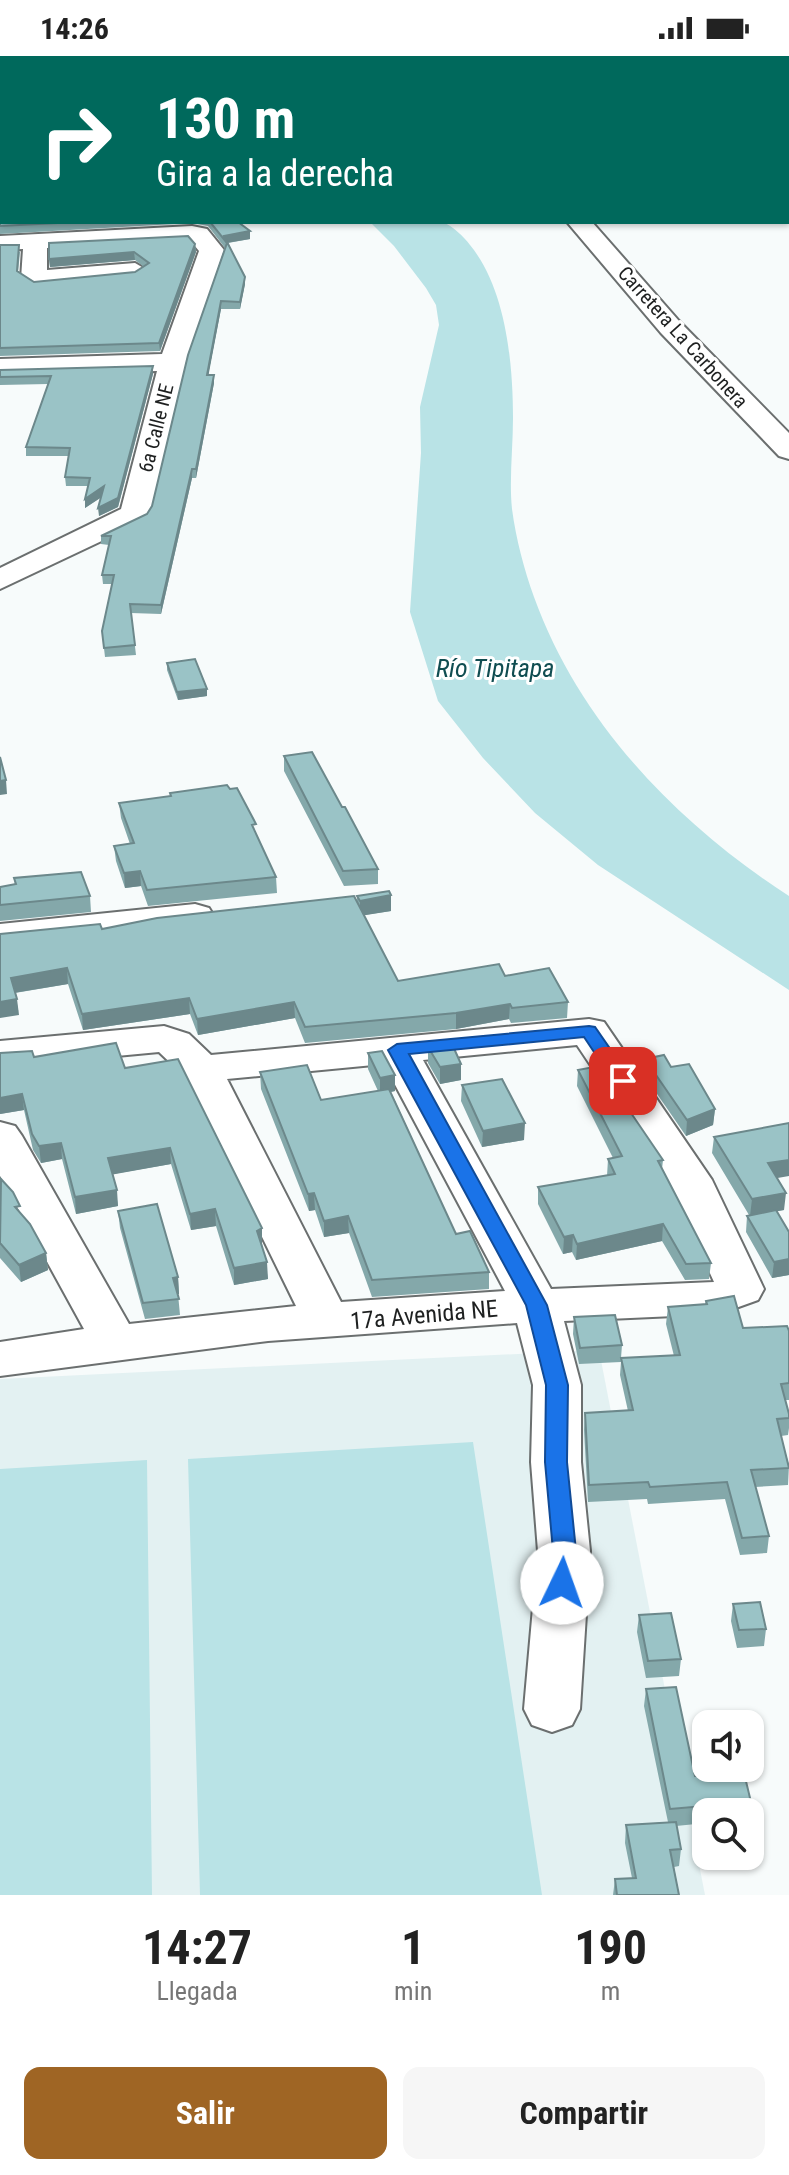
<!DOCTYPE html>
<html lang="es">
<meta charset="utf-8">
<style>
:root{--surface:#fff;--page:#f6f6f6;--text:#222;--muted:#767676;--accent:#9f6524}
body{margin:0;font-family:"Roboto Condensed",sans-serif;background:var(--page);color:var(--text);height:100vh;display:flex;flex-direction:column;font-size:30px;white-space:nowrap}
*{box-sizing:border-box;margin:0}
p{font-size:26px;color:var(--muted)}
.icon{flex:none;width:44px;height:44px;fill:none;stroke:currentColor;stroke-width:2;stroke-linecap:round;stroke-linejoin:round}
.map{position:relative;height:1839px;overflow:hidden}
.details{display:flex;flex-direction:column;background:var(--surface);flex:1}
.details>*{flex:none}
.guide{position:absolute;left:0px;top:0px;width:790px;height:168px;box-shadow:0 2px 6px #0004;background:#00695c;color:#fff;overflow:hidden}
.buttons{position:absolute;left:692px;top:1654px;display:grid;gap:16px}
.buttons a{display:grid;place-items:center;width:72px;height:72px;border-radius:16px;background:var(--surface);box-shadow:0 2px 6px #0004;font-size:40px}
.pin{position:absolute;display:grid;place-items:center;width:68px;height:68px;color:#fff;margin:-34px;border-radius:16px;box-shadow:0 4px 12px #0006}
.me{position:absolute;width:88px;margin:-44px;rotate:3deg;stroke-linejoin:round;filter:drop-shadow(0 0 6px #0008)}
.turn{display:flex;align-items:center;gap:28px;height:168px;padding:0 24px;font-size:36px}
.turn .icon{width:104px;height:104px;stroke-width:2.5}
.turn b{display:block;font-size:56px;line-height:68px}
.eta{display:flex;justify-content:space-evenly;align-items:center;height:136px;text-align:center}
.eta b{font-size:48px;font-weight:700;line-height:56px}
.primary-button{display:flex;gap:16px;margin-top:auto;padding:16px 24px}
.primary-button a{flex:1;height:92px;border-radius:16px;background:var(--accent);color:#fff;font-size:32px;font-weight:700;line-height:92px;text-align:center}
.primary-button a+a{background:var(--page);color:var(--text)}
.status{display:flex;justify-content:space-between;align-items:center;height:56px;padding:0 40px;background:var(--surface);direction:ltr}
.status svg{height:22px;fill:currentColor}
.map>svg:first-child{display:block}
</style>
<div class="status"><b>14:26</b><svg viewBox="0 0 49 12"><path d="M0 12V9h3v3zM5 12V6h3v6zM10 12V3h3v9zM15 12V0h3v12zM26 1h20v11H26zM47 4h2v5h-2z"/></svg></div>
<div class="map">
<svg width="789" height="1839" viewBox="0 0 789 1839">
<rect width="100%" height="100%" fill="#f7fbfb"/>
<path fill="#e3f1f2" d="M599,1294L705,1839H0V1323Z"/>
<path fill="#b9e3e6" d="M370,166C392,166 422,161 442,166C452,169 464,181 470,189C506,233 513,307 513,362C513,392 509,424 512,453C516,483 524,513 534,541C580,668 678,768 789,840V934L598,809L535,757L483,702L438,645L410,556L421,397L420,351L439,269L436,249L426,232L394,190Z
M473,1386L542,1839H200L188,1403Z
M147,1404L152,1839H0V1413Z"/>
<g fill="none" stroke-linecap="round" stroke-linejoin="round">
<g stroke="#6b6f6f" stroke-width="4">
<path id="minor" d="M336,0H360L361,2H337Z
M0,82H2V96H0Z
M567,166H592L679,265L789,377V403L779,400L661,277Z
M192,170L207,173L224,194L186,306L150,458L146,464L0,533V512L121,453L157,315L0,319V303L162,298L199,195L190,184L47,192V214L135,207L147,214L135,221L34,231L21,223L23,193L0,194V180Z
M195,848L209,852L214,860L209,868L0,892V868Z
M589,963L604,966L712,1124L764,1233L758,1244L719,1258L564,1265L581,1329V1406L590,1495L580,1653L572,1669L552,1676L532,1669L524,1653L538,1495L531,1406L533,1329L517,1267L268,1285L0,1320V1286L84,1273L0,1120V1066L15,1070L22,1080L129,1268L296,1250L182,1018L159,996L0,1011V985L164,970L189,978L211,999ZM577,989L668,1125L714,1226L551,1233L423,1004ZM384,1008L505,1235L341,1246L227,1023Z"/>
</g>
<use href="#minor" fill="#fff" fill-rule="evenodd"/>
</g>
<path fill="#84a8aa" d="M0,153L2,166H238L250,175V183L228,187L245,221V228L240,253H221L208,319L214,327L196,422H192L161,558L131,557L136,599L105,601L102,575L112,528H103L102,519L109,489L101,488V480L147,458L152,450L225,192L208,170L192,167L0,178Z
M195,188L196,196L160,295L0,300V189L20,196L18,216L34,226L135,216L144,211L135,204L50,211L49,203Z
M153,310V318L118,451L99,460L101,441L85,452V443L88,430H66L65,421L69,400H26V391L48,328L0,329V314Z
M167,607L207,640L178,644L167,614Z
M284,700L342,751L378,813V828L344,830L284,715Z
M170,737L256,778L276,821L277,837L148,850L141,830L125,832L116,805L114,790L130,788L121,762L119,747L170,740Z
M14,822L90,840L91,856L0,865V831L15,829Z
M357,840L391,855L364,859L398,925L505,920L568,946L567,962L511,967L509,963L456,973L305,987L295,962L198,979L190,958L83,974L68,928L15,937L19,959L0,878L102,873L357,847Z
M428,991L461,1008V1024L440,1028L428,1007Z
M368,997L395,1035L391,1036L456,1178L489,1216V1233L372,1241L349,1177L324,1181L315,1154L309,1155L261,1033L260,1016L321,1044L378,1035L368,1013Z
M34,1001L125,1012L262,1188L268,1223L234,1229L216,1170L191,1174L171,1108L113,1118L118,1150L76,1158L62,1103L41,1107L33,1094L24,1054L0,1058Z
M645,1003L671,1011L715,1053L713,1069L686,1080L644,1019Z
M578,1014L663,1104L662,1113L711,1207L709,1223L685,1224L662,1185L576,1204L572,1196L563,1198L538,1148V1131L607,1120L608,1103L613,1102L577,1030Z
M462,1029L524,1084L482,1091L461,1045Z
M714,1081L777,1122L784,1154L776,1155L789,1176V1219L772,1222L746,1176L747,1160L749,1159L712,1097Z
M0,1124L46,1197L48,1214L21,1226L0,1202Z
M118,1155L178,1221L179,1238H178L180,1259L145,1263L120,1172Z
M706,1245L743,1272L789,1275V1344H785L789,1362V1372L788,1379L781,1380L789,1409L788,1429L755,1431L769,1480L767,1497L740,1499L725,1443L648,1448L647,1443L588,1446L584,1374L585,1357L628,1355L620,1319L621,1306L579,1308L573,1278L574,1261L622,1289L621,1302L674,1300L666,1268L668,1251L705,1248Z
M733,1548L766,1573L764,1590L737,1592L731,1565Z
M639,1559L681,1603L679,1620L646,1622L637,1576Z
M646,1633L695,1720L751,1746L749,1756H706V1767L676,1770L681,1793L679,1810L674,1811L679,1839H613L615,1823L632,1822L625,1787L626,1769L668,1766L644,1650Z"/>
<path fill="#6c888b" d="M250,175V183L226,187L224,180Z
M195,188L196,196L160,295L159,287Z
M134,196L135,204L50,211L49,203Z
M245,221V228L240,253V246Z
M221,245V253L207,327V319Z
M153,310V318L118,451L99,460L98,452Z
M214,319V327L196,422V413Z
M192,413V422L161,558V549Z
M104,430L105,439L85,452V443Z
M207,633V640L178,644L177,636Z
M6,724L7,738L0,739V725Z
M140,815L141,830L125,832L124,817Z
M391,839V855L360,860V845Z
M67,912L68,928L13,937L11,922Z
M189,942L190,958L83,974L82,958Z
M17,943L19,959L0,962V946Z
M294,946L295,962L198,979L197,963Z
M510,948L509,963L456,973V957Z
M461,1008V1024L440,1028V1011Z
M395,1019V1035L380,1038V1022Z
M22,1038L24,1054L0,1058V1042Z
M715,1053L713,1069L686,1080L687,1064Z
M525,1067L524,1084L482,1091L483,1075Z
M61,1087L62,1103L41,1107L39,1090Z
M170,1092L171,1108L110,1119L108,1102Z
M789,1104V1120L766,1124L768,1107Z
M117,1134L118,1150L76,1158L75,1141Z
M314,1137L315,1154L309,1155L308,1138Z
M786,1137L784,1154L750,1160L752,1143Z
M215,1153L216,1170L191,1174L190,1158Z
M348,1160L349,1177L324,1181V1165Z
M663,1168L662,1185L576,1204L577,1188Z
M262,1172V1188L257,1191V1175Z
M573,1179L572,1196L563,1198L564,1181Z
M46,1197L48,1214L21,1226L19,1209Z
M789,1203V1219L772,1222L774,1206Z
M267,1206L268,1223L234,1229V1212Z
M178,1221L179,1238L174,1239L173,1222Z"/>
<path fill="#9ac3c6" stroke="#6c888b" stroke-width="2" d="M2,90V102L0,101V92Z
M0,153L2,154V166H77L0,170Z
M210,166H238L250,175L224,180L245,221L240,246L221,245L207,319H214L196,413H192L161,549L130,548L135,589L104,592L102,575L114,519H102L111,480H101L147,458L152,450L188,299L227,187Z
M188,180L195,188L159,287L0,292V189H19L17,215L34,226L135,216L149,207L134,196L49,203V187Z
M153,310L118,442L98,452L104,430L85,443L90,422L65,421L70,392L26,391L51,320L0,321V314Z
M195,603L207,633L177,636L167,607Z
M312,696L342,751H345L378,813L343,815L284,700Z
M0,701L6,724L0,725Z
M227,729L230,733L237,732L256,768L252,769L276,821L147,834L140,815L124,817L114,790L134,787L119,747L171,740L170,737Z
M81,816L90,840L0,849V831L16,828L14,822Z
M389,835L391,839L360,845L357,840Z
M354,840L398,925L499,908L505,920L549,912L568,946L512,952L510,948L456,957L305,971L294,946L197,963L189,942L82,958L67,912L11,922L17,943L0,946V878L100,868L102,873L157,862Z
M116,987L125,1012L178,1003L262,1172L257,1175L267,1206L234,1212L215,1153L190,1158L170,1092L108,1102L117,1134L75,1141L61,1087L39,1090L32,1078L22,1038L0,1042V997L32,995L34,1001Z
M452,988L461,1008L440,1011L428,991Z
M382,995L395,1019L380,1022L368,997Z
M664,999L671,1011L689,1008L715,1053L687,1064L645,1003Z
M307,1009L321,1044L389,1033L456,1178L470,1175L489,1216L372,1224L348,1160L324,1165L314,1137L308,1138L260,1016Z
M599,1010L663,1104L658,1105L711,1207L686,1208L663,1168L577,1188L573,1179L564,1181L538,1131L615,1118L608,1103L622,1100L578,1014Z
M502,1023L525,1067L483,1075L462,1029Z
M789,1067V1104L768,1107L786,1137L752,1143L714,1081Z
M1,1123L13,1136L20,1150L15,1151L30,1168L46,1197L19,1209L0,1187Z
M157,1148L178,1221L173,1222L179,1243L143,1247L118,1155Z
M776,1154L789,1176V1203L774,1206L747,1160Z
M734,1240L743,1272L787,1270L789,1275V1327L781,1328L789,1358V1362L777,1363L789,1412L751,1414L769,1480L742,1482L727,1426L650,1431L648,1426L589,1429L585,1357L633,1354L621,1302L680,1299L668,1251L707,1248L706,1245Z
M615,1259L622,1289L580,1292L574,1261Z
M760,1546L766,1573L739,1574L733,1548Z
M671,1557L681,1603L648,1605L639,1559Z
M676,1631L695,1720L744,1717L751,1746L670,1753L646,1633Z
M676,1766L681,1793L670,1794L679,1839H617L615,1823L636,1822L626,1769Z"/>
<path fill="#1a73e8" stroke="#114b97" stroke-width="2" d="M589,970L595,971L629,1020L632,1025L629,1029H616L584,981L409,998L547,1249L568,1329L567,1406L576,1495L570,1533H553L550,1527L553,1495L545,1406L546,1329L526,1249L388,994L397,988Z"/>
<g text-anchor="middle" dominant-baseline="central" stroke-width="6" stroke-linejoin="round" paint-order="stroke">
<g font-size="20" fill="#1e2020" stroke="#fff">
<text transform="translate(683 281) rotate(48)">Carretera La Carbonera</text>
<text transform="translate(156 372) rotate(-76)">6a Calle NE</text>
</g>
<g font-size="24" fill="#1e2020" stroke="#fff">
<text transform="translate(424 1259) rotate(-5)">17a Avenida NE</text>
</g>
<g font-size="26" font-style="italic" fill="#104d51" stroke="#fff">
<text x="495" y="612">Río Tipitapa</text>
</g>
</g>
</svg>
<div class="buttons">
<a><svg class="icon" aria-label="sound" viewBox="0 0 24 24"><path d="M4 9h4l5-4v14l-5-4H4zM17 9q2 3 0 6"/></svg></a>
<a><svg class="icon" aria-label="search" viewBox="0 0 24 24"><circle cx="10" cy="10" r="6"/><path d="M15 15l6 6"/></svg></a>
</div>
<div class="pin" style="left:623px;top:1025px;background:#d93025"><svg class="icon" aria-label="arrive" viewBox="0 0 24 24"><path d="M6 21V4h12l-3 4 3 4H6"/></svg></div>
<svg class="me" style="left:562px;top:1527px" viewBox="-20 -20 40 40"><circle r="19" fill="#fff"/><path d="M0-13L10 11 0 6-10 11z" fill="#1a73e8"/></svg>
<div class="guide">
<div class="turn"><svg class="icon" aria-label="right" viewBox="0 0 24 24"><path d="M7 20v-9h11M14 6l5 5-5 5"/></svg><div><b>130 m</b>Gira a la derecha</div></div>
</div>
</div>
<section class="details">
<div class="eta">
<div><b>14:27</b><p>Llegada</p></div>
<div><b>1</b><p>min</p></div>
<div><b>190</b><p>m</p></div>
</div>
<div class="primary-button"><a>Salir</a><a>Compartir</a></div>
</section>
